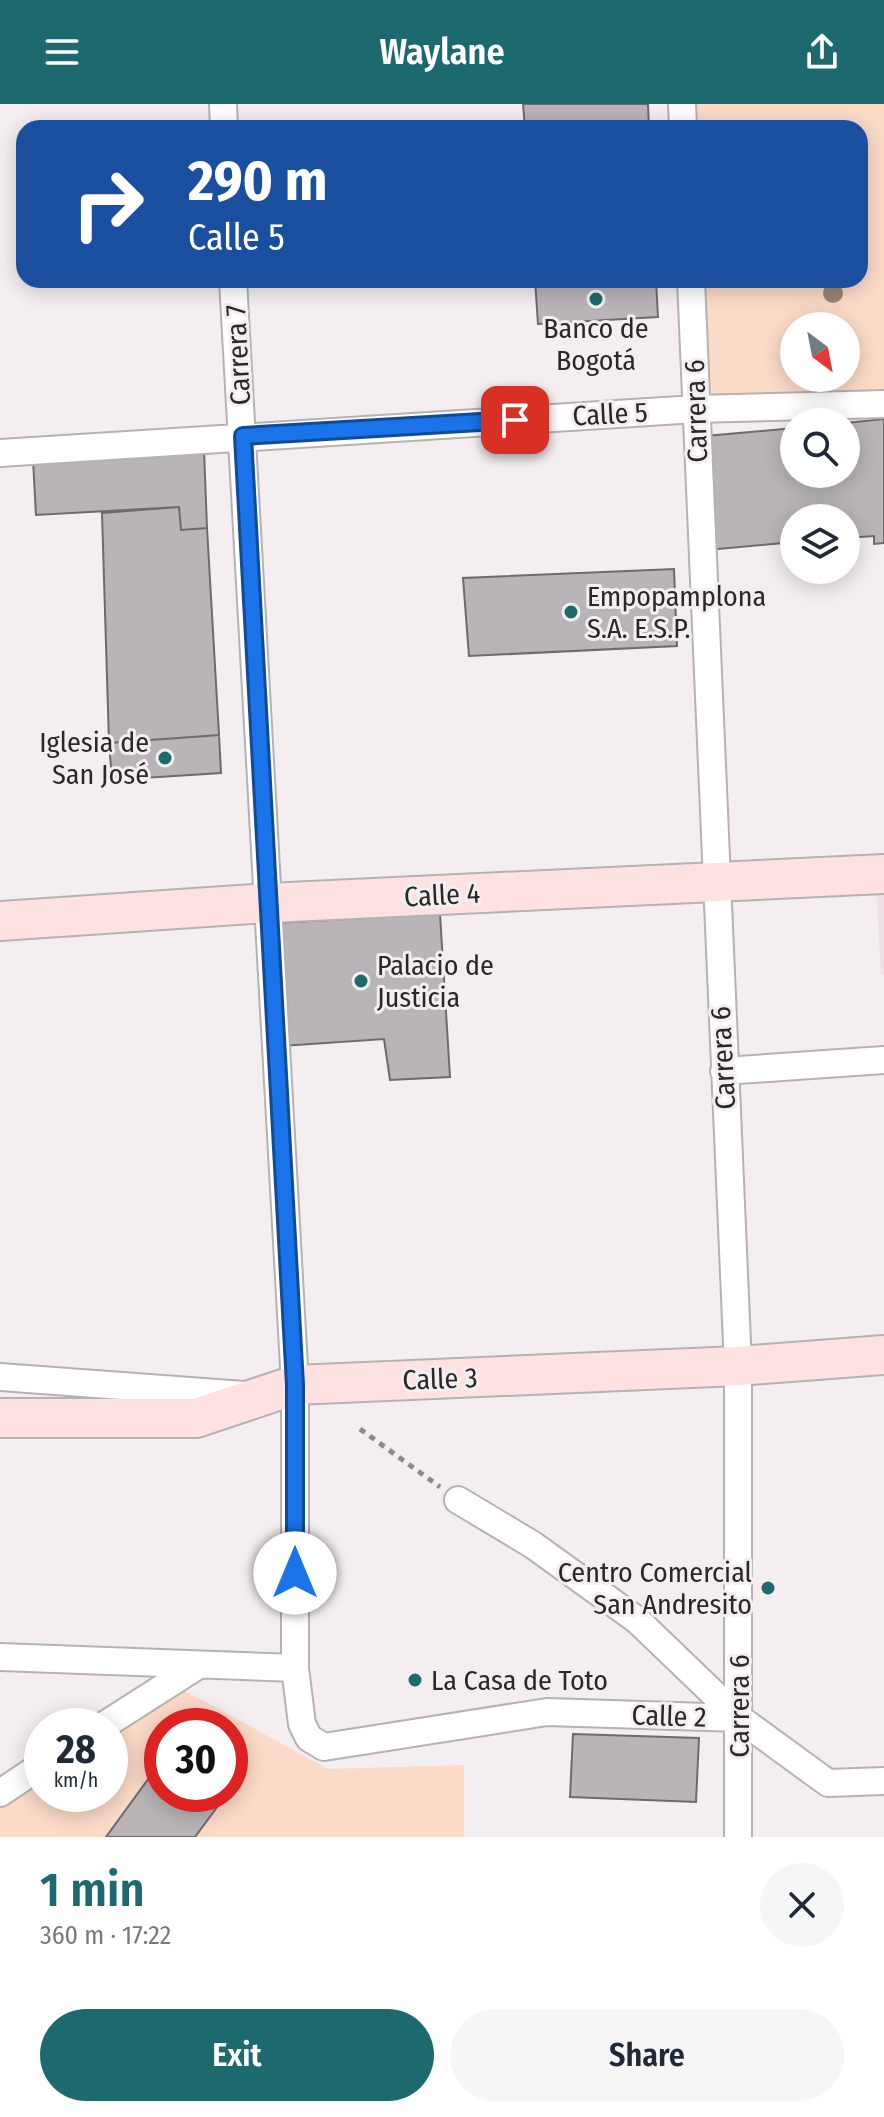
<!DOCTYPE html>
<meta charset="utf-8">
<style>
:root{--surface:#fff;--page:#f6f6f7;--text:#1f2937;--muted:#747a83;--accent:#1d6a6e}
body{margin:0;font-family:"Fira Sans Condensed",sans-serif;background:var(--page);color:var(--text);height:100vh;display:flex;flex-direction:column;font-size:30px;white-space:nowrap}
*{box-sizing:border-box;margin:0}
p{font-size:26px;color:var(--muted)}
.icon{flex:none;width:44px;height:44px;fill:none;stroke:currentColor;stroke-width:2;stroke-linecap:round;stroke-linejoin:round}
.map{position:relative;height:1733px;overflow:hidden}
.side{display:flex;flex-direction:column;background:var(--surface);flex:1}
.side>*{flex:none}
.top-card{position:absolute;left:16px;top:16px;width:852px;height:168px;border-radius:24px;box-shadow:0 4px 20px #0003;background:#1a4fa0;color:#fff;overflow:hidden}
.needle{width:52px;rotate:148deg}
.tools{position:absolute;left:780px;top:208px;display:grid;gap:16px}
.tools a{display:grid;place-items:center;width:80px;height:80px;border-radius:50%;background:var(--surface);box-shadow:0 4px 20px #0003;font-size:40px}
.speed{position:absolute;left:24px;top:1604px;display:flex;gap:16px;font-size:40px;font-weight:700;text-align:center}
.speed>*{display:grid;place-content:center;width:104px;height:104px;border-radius:50%;background:var(--surface);box-shadow:0 4px 20px #0003;line-height:1}
.speed small{font-size:20px;font-weight:400}
.speed .limit{border:12px solid #d22;background:#fff;color:#111}
.pin{position:absolute;display:grid;place-items:center;width:68px;height:68px;color:#fff;margin:-34px;border-radius:16px;box-shadow:0 4px 12px #0006}
.me{position:absolute;width:88px;margin:-44px;rotate:0deg;stroke-linejoin:round;filter:drop-shadow(0 0 6px #0008)}
.turn{display:flex;align-items:center;gap:28px;height:168px;padding:0 40px;font-size:36px}
.turn .icon{width:104px;height:104px;stroke-width:2.5}
.turn b{display:block;font-size:56px;line-height:68px}
.round{display:grid;place-items:center;flex:none;width:84px;height:84px;border-radius:42px;background:var(--page)}
.summary{display:flex;align-items:center;justify-content:space-between;height:136px;padding:0 40px}
h1{font-size:48px;font-weight:600;line-height:60px;color:var(--accent)}
.button{display:flex;gap:16px;margin-top:auto;padding:16px 40px}
.button a{flex:1;height:92px;border-radius:48px;background:var(--accent);color:#fff;font-size:32px;font-weight:600;line-height:92px;text-align:center}
.button a+a{background:var(--page);color:var(--text)}
header{display:flex;justify-content:space-between;align-items:center;height:104px;padding:0 40px;background:var(--accent);color:#fff;font-size:36px;font-weight:600}
.map>svg:first-child{display:block}
</style>
<header><svg class="icon" aria-label="menu" viewBox="0 0 24 24"><path d="M4 6h16M4 12h16M4 18h16"/></svg>Waylane<svg class="icon" aria-label="share" viewBox="0 0 24 24"><path d="M12 15V3M7 8l5-5 5 5M5 13v7h14v-7"/></svg></header>
<div class="map">
<svg width="884" height="1733" viewBox="0 0 884 1733">
<rect width="100%" height="100%" fill="#f4eef0"/>
<path fill="#efe0e5" d="M884,783V871H881L876,784Z"/>
<path fill="#fbdac7" fill-rule="evenodd" d="M684,0H884V297L696,305L691,176H860V24H685ZM794,222H846V274H794Z
M182,1585L328,1665L464,1661V1733H0V1700L42,1674V1690H110V1631ZM162,1622H230V1690H162Z"/>
<path fill="#b8b4b8" stroke="#6e6a6e" stroke-width="2" d="M523,0H648L649,24H525Z
M535,176H656L658,213L538,220Z
M884,315V439L874,440V432L846,434V414H794V438L708,446L706,332L794,324V370H846V319Z
M204,346L207,424L181,426L179,403L36,411L33,356Z
M179,403L181,426L207,424L219,631L109,639L102,409Z
M674,465L677,542L469,552L463,474Z
M219,631L221,669L112,676L109,639Z
M440,810L450,973L390,976L384,935L282,942L275,819Z
M573,1630L699,1634L696,1698L570,1693Z
M162,1656V1690L226,1691L195,1733H106Z"/>
<g fill="none" stroke-linecap="round" stroke-linejoin="round">
<g stroke="#b7b1b3" stroke-width="30">
<path id="minor" d="M223,0L224,24
M682,0L683,24
M233,176L295,1281V1564L302,1620L309,1634L324,1643L547,1608L739,1614
M691,176L738,1262V1733
M0,349L696,305L884,300
M724,967L884,956
M0,1273L244,1291
M458,1396L533,1441L637,1516L739,1614L828,1679L884,1677
M0,1553L295,1564
M103,1622L197,1562
M0,1689L42,1661"/>
</g>
<g stroke="#b7b1b3" stroke-width="42">
<path id="secondary" d="M0,817L268,799L884,770
M0,1314H196L295,1281L738,1262L884,1251"/>
</g>
<path stroke="#8e8a8c" stroke-width="5" stroke-dasharray="6 6" stroke-linecap="butt" d="M360,1325L440,1383"/>
<use href="#minor" stroke="#fff" stroke-width="26"/>
<use href="#secondary" stroke="#fde2e1" stroke-width="38"/>
</g>
<circle fill="#9b8376" cx="833" cy="189" r="10"/>
<g fill="none" stroke-linecap="round" stroke-linejoin="round">
<g stroke="#114b97" stroke-width="20">
<path id="route" d="M295,1469V1281L243,332L515,316"/>
</g>
<use href="#route" stroke="#1a73e8" stroke-width="14"/>
</g>
<g fill="#1d6a6e" stroke="#f4eef0" stroke-width="3">
<circle cx="596" cy="195" r="8"/>
<circle cx="571" cy="508" r="8"/>
<circle cx="165" cy="654" r="8"/>
<circle cx="361" cy="877" r="8"/>
<circle cx="768" cy="1484" r="8"/>
<circle cx="415" cy="1576" r="8"/>
</g>
<g text-anchor="middle" dominant-baseline="central" stroke-width="6" stroke-linejoin="round" paint-order="stroke">
<g font-size="28" fill="#292728" stroke="#f4eef0" text-anchor="start">
<text x="596" y="224" text-anchor="middle">Banco de<tspan x="596" dy="32">Bogotá</tspan></text>
<text x="587" y="492">Empopamplona<tspan x="587" dy="32">S.A. E.S.P.</tspan></text>
<text x="149" y="638" text-anchor="end">Iglesia de<tspan x="149" dy="32">San José</tspan></text>
<text x="377" y="861">Palacio de<tspan x="377" dy="32">Justicia</tspan></text>
<text x="752" y="1468" text-anchor="end">Centro Comercial<tspan x="752" dy="32">San Andresito</tspan></text>
<text x="431" y="1576">La Casa de Toto</text>
</g>
<g font-size="28" fill="#292728" stroke="#f4eef0">
<text transform="translate(238 251) rotate(-93)">Carrera 7</text>
<text transform="translate(696 307) rotate(-92)">Carrera 6</text>
<text transform="translate(610 310) rotate(-3)">Calle 5</text>
<text transform="translate(442 791) rotate(-3)">Calle 4</text>
<text transform="translate(723 954) rotate(-93)">Carrera 6</text>
<text transform="translate(440 1275) rotate(-2)">Calle 3</text>
<text transform="translate(739 1602) rotate(-90)">Carrera 6</text>
<text transform="translate(669 1612) rotate(2)">Calle 2</text>
</g>
</g>
</svg>
<div class="tools">
<a><svg class="needle" viewBox="-14 -14 28 28"><path d="M0-13l5 13h-10z" fill="#e53935"/><path d="M0 13l5-13h-10z" fill="#747a83"/></svg></a>
<a><svg class="icon" aria-label="search" viewBox="0 0 24 24"><circle cx="10" cy="10" r="6"/><path d="M15 15l6 6"/></svg></a>
<a><svg class="icon" aria-label="layers" viewBox="0 0 24 24"><path d="M12 4l9 5-9 5-9-5zM3 14l9 5 9-5"/></svg></a>
</div>
<div class="speed"><div>28<small>km/h</small></div><div class="limit">30</div></div>
<div class="pin" style="left:515px;top:316px;background:#d93025"><svg class="icon" aria-label="arrive" viewBox="0 0 24 24"><path d="M6 21V4h12l-3 4 3 4H6"/></svg></div>
<svg class="me" style="left:295px;top:1469px" viewBox="-20 -20 40 40"><circle r="19" fill="#fff"/><path d="M0-13L10 11 0 6-10 11z" fill="#1a73e8"/></svg>
<div class="top-card">
<div class="turn"><svg class="icon" aria-label="right" viewBox="0 0 24 24"><path d="M7 20v-9h11M14 6l5 5-5 5"/></svg><div><b>290 m</b>Calle 5</div></div>
</div>
</div>
<section class="side">
<div class="summary"><div><h1>1 min</h1><p>360 m · 17:22</p></div><a class="round"><svg class="icon" aria-label="close" viewBox="0 0 24 24"><path d="M6 6l12 12M18 6L6 18"/></svg></a></div>
<div class="button"><a>Exit</a><a>Share</a></div>
</section>
